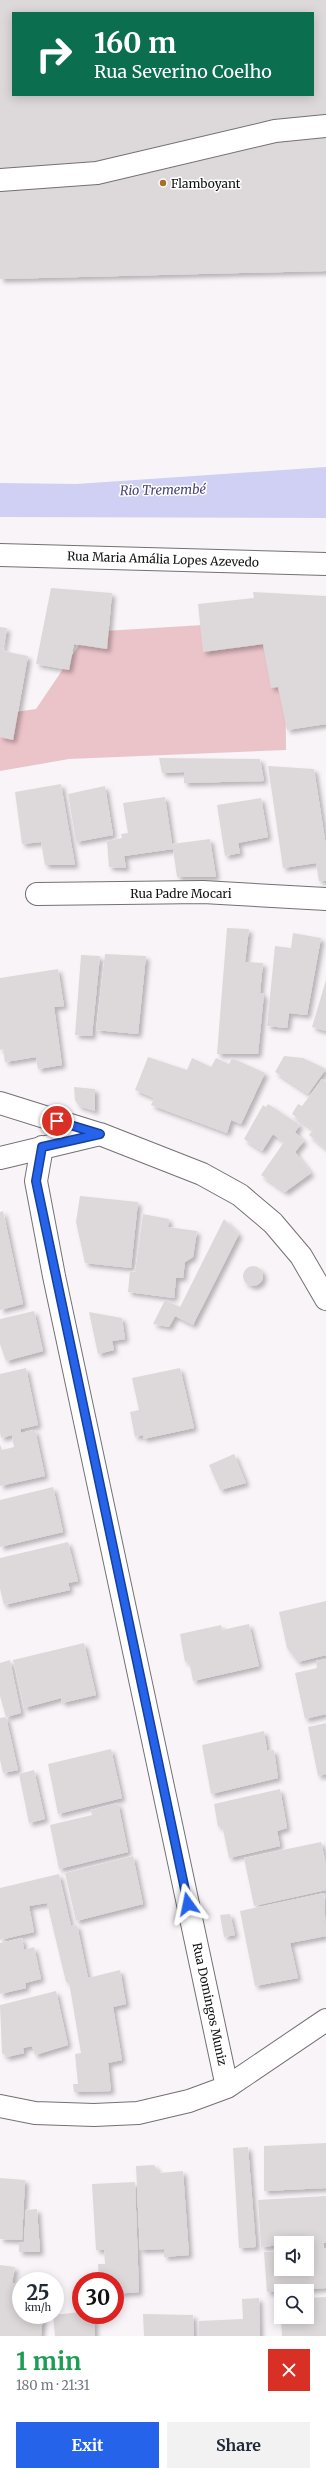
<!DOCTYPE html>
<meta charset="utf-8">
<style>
:root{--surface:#fff;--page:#f2f2f3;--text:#1f2937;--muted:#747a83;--accent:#2563eb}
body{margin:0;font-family:Merriweather,serif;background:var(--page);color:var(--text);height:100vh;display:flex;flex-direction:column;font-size:15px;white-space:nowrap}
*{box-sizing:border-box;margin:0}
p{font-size:13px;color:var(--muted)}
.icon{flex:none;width:22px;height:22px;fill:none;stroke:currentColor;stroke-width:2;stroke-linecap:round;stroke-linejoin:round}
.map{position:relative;height:2336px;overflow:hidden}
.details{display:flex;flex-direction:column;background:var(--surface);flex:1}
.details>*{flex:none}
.hud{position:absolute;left:12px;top:12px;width:302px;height:84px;border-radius:0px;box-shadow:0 2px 10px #0003;background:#0b6e4f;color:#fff;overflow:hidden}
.fabs{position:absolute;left:274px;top:2236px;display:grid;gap:8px}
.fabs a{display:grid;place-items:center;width:40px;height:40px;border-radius:0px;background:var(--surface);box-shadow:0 2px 10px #0003;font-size:20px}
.speed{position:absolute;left:12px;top:2272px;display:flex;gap:8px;font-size:20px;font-weight:700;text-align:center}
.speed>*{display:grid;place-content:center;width:52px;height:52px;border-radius:50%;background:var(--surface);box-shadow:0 2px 10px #0003;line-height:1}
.speed small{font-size:10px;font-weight:400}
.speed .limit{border:6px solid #d22;background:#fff;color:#111}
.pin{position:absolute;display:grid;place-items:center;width:34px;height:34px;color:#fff;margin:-17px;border:2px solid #fff;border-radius:50%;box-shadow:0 1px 4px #0007}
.me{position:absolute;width:44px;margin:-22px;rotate:348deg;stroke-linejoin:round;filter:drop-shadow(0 0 3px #0008)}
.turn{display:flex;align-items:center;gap:14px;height:84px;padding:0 16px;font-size:18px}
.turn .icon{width:52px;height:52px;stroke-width:2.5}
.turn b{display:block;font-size:28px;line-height:34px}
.round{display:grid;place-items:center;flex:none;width:42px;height:42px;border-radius:0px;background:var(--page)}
.head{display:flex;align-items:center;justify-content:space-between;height:68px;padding:0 16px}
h1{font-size:24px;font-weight:700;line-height:30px;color:#1e9e55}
.cta{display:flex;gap:8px;margin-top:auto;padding:8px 16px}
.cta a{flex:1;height:46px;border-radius:0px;background:var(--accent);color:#fff;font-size:16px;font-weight:700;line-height:46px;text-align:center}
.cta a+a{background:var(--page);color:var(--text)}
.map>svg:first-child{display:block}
</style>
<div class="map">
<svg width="326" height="2336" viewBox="0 0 326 2336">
<defs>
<filter id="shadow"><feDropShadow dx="3.5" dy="3.5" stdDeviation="2" flood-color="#0004"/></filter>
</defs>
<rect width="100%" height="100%" fill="#f8f4f8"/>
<path fill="#ebc4ca" d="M285,620L286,750L69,759L0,771V714L36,709L88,632Z"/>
<path fill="#d0d0f5" d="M326,467V518L0,517V483L76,484Z"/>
<path fill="#ddd9db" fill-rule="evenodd" filter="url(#shadow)" d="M0,0H326V271L0,279ZM13,13H313V95H13Z
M51,588L112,593L107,649L74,644L69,670L36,664Z
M253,592L326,596V724L287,730L278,687L271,688L263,644L203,652L198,604L254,598Z
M0,627L7,628L3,651L28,656L13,740L0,737Z
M159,758L260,759L264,781L184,783V772L162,773Z
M268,766L314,769L326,846V881H319L316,863L283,868Z
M61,784L75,865H45L41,842L22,844L15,792Z
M105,786L113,835L76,842L68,794Z
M165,797L172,844L210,839L216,877H177L173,849L124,856L126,868L109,867L107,841L122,838L121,834L128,833L123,803Z
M261,798L268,837L238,843L240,853L225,856L217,805Z
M227,928L249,929L245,962L263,963L260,993L264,994L258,1054H217Z
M293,933L321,938L307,1015L289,1013L287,1028L267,1026L275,946L291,948Z
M105,954L146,956L138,1034L96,1030Z
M81,955L100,956L92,1036L75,1035Z
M58,969L64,1006L54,1007L62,1065L38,1069L36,1057L5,1062L3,1049L0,1050V978Z
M326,980V1031L312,1027Z
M284,1056L303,1058L326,1069L308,1094L275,1072Z
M148,1057L187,1070L192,1058L211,1067L216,1058L229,1064L232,1058L265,1073L241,1124L231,1120L227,1133L151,1105L154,1098L135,1090Z
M322,1079L326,1082V1149L309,1135L313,1130L292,1114L298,1104L302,1106Z
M74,1087L95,1089V1111L79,1106L75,1100Z
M268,1104L300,1125L295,1132L304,1141L295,1152L311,1173L285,1192L261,1175L284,1142L273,1134L262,1151L244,1139L263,1105L266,1107Z
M80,1196L138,1202L131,1268L85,1263L76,1222Z
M3,1211L23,1304L0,1310V1212Z
M143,1214L169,1219L168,1227L197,1231L193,1257L185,1262L183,1278H176L174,1298L128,1292L130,1271L135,1272Z
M224,1219L239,1234L193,1325L175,1316L169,1327L153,1324L165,1300L180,1307Z
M243 1276a10 10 0 1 1 20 0a10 10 0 1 1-20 0Z
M34,1311L43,1351L6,1361L0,1344V1319Z
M89,1312L122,1318L125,1339L112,1341L114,1350L98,1354Z
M26,1368L38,1425L21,1429V1433L35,1430L45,1476L0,1486V1444L2,1450L14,1447L12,1435L1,1438L0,1433V1374Z
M180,1368L194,1428L143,1439V1435L135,1437L130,1412L139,1410L132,1378Z
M234,1454L246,1483L220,1490L209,1465Z
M53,1487L63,1532L0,1547V1500Z
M68,1542L78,1581L68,1583L70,1590L4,1605L0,1589V1558Z
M326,1601V1655L298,1662L287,1648L279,1612Z
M249,1624L259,1666L193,1681L189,1661L185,1662L180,1634L221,1625L222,1630Z
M84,1643L96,1695L62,1703L61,1698L24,1708L13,1660Z
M326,1659V1714L305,1719L295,1673L317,1668L316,1661Z
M10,1660L21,1713L6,1717L0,1696V1663Z
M6,1717L18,1770L3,1773L0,1760V1718Z
M326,1723V1774L318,1776L308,1727Z
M264,1731L267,1751L274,1750L278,1778L211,1794L202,1745Z
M111,1749L122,1798L58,1814L48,1764Z
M34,1770L45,1819L29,1823L19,1774Z
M280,1789L287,1828L277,1831L280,1846L229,1858L222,1825L218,1827L214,1804Z
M118,1803L128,1852L59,1869L50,1825L92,1815L91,1810Z
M321,1842L326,1864V1890L254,1906L244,1858Z
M133,1856L143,1904L76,1921L65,1873Z
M59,1874L71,1926L77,1925L88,1978L120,1970L126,2004L113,2007L122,2060L108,2063L111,2091L74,2092L73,2084H78L75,2054L81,2053L69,1982H66L47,1903L29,1906L34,1932L0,1940V1888Z
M324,1893L326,1936L290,1943L298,1978L255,1986L240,1911Z
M230,1914L235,1935L224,1937L220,1915Z
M22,1938L24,1950L34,1947L41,1979L25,1983L26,1988L0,1994V1943Z
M56,1991L68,2045L35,2055L32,2046L23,2048L24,2053L7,2057L2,2053L0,2005Z
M326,2143V2188L264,2191V2146Z
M248,2147L256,2247L239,2248L233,2148Z
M154,2165L159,2173L183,2171L189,2255L164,2257V2249L140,2250L136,2166Z
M0,2178L25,2180L22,2240L0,2239Z
M135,2182L139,2292L115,2294V2281H99L98,2264H105L104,2250H96L92,2184Z
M326,2196V2243H324V2248H326V2288L267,2292L264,2252L281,2251V2269H307V2243H281V2245L261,2247L258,2200Z
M37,2209L40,2252H19V2242H24L26,2210Z
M0,2265L15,2267L12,2283L21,2284V2315H43L41,2336H0Z
M326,2297V2336H282L281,2317H307V2298Z
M259,2298L260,2336H199V2321L243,2319L242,2299Z
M81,2312V2315H94L95,2336H55L53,2315Z
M143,2314L193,2315L194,2336H144Z"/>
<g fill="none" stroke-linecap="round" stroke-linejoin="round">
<g stroke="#747074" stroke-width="24">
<path id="minor" d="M0,180L97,173L275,131L326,126
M37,894L203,892L326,899
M0,1103L99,1134
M42,1147L36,1181L54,1276L227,2087
M0,1158L100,1134L202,1174L240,1195L273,1223L301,1256L326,1299
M0,2106L35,2113L94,2115L138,2113L189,2101L227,2087L326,2020"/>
</g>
<g stroke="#747074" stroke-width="24">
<path id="major" d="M0,555L326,564"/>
</g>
<use href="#minor" stroke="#fff" stroke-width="22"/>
<use href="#major" stroke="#fff" stroke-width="22"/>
</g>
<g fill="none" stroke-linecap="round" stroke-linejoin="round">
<g stroke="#184099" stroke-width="10">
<path id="route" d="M57,1121L100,1134L42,1147L36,1181L188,1904"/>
</g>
<use href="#route" stroke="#2563eb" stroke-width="7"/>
</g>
<circle fill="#a7712b" stroke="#fff" stroke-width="1.5" cx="163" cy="183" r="4"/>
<g text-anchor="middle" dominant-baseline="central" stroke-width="3" stroke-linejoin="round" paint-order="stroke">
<g font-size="12" fill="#141314" stroke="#fff" text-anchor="start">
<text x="171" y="183">Flamboyant</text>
</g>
<g font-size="12" fill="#141314" stroke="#fff">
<text transform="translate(163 559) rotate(2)">Rua Maria Amália Lopes Azevedo</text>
<text x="181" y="893">Rua Padre Mocari</text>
<text transform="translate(210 2004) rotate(78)">Rua Domingos Muniz</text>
</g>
<g font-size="13" font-style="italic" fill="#474475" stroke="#fff">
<text transform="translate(163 490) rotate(-1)">Rio Tremembé</text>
</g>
</g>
</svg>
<div class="fabs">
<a><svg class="icon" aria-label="sound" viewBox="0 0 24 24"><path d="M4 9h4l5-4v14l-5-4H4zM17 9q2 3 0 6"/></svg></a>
<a><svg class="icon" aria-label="search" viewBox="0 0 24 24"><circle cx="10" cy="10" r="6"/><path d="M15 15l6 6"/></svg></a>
</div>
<div class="speed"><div>25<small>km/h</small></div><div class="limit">30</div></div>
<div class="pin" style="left:57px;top:1121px;background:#d93025"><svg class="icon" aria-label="arrive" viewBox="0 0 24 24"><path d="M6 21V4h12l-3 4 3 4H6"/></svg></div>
<svg class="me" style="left:188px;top:1904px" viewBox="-20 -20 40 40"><path d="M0-17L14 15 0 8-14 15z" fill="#2563eb" stroke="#fff" stroke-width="4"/></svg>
<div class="hud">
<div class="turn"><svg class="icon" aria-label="right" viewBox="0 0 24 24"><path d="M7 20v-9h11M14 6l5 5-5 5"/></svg><div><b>160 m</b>Rua Severino Coelho</div></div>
</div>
</div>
<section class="details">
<div class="head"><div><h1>1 min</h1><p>180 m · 21:31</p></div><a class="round" style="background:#d93025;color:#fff"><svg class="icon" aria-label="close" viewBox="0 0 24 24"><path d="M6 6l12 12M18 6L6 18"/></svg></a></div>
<div class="cta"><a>Exit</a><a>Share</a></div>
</section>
